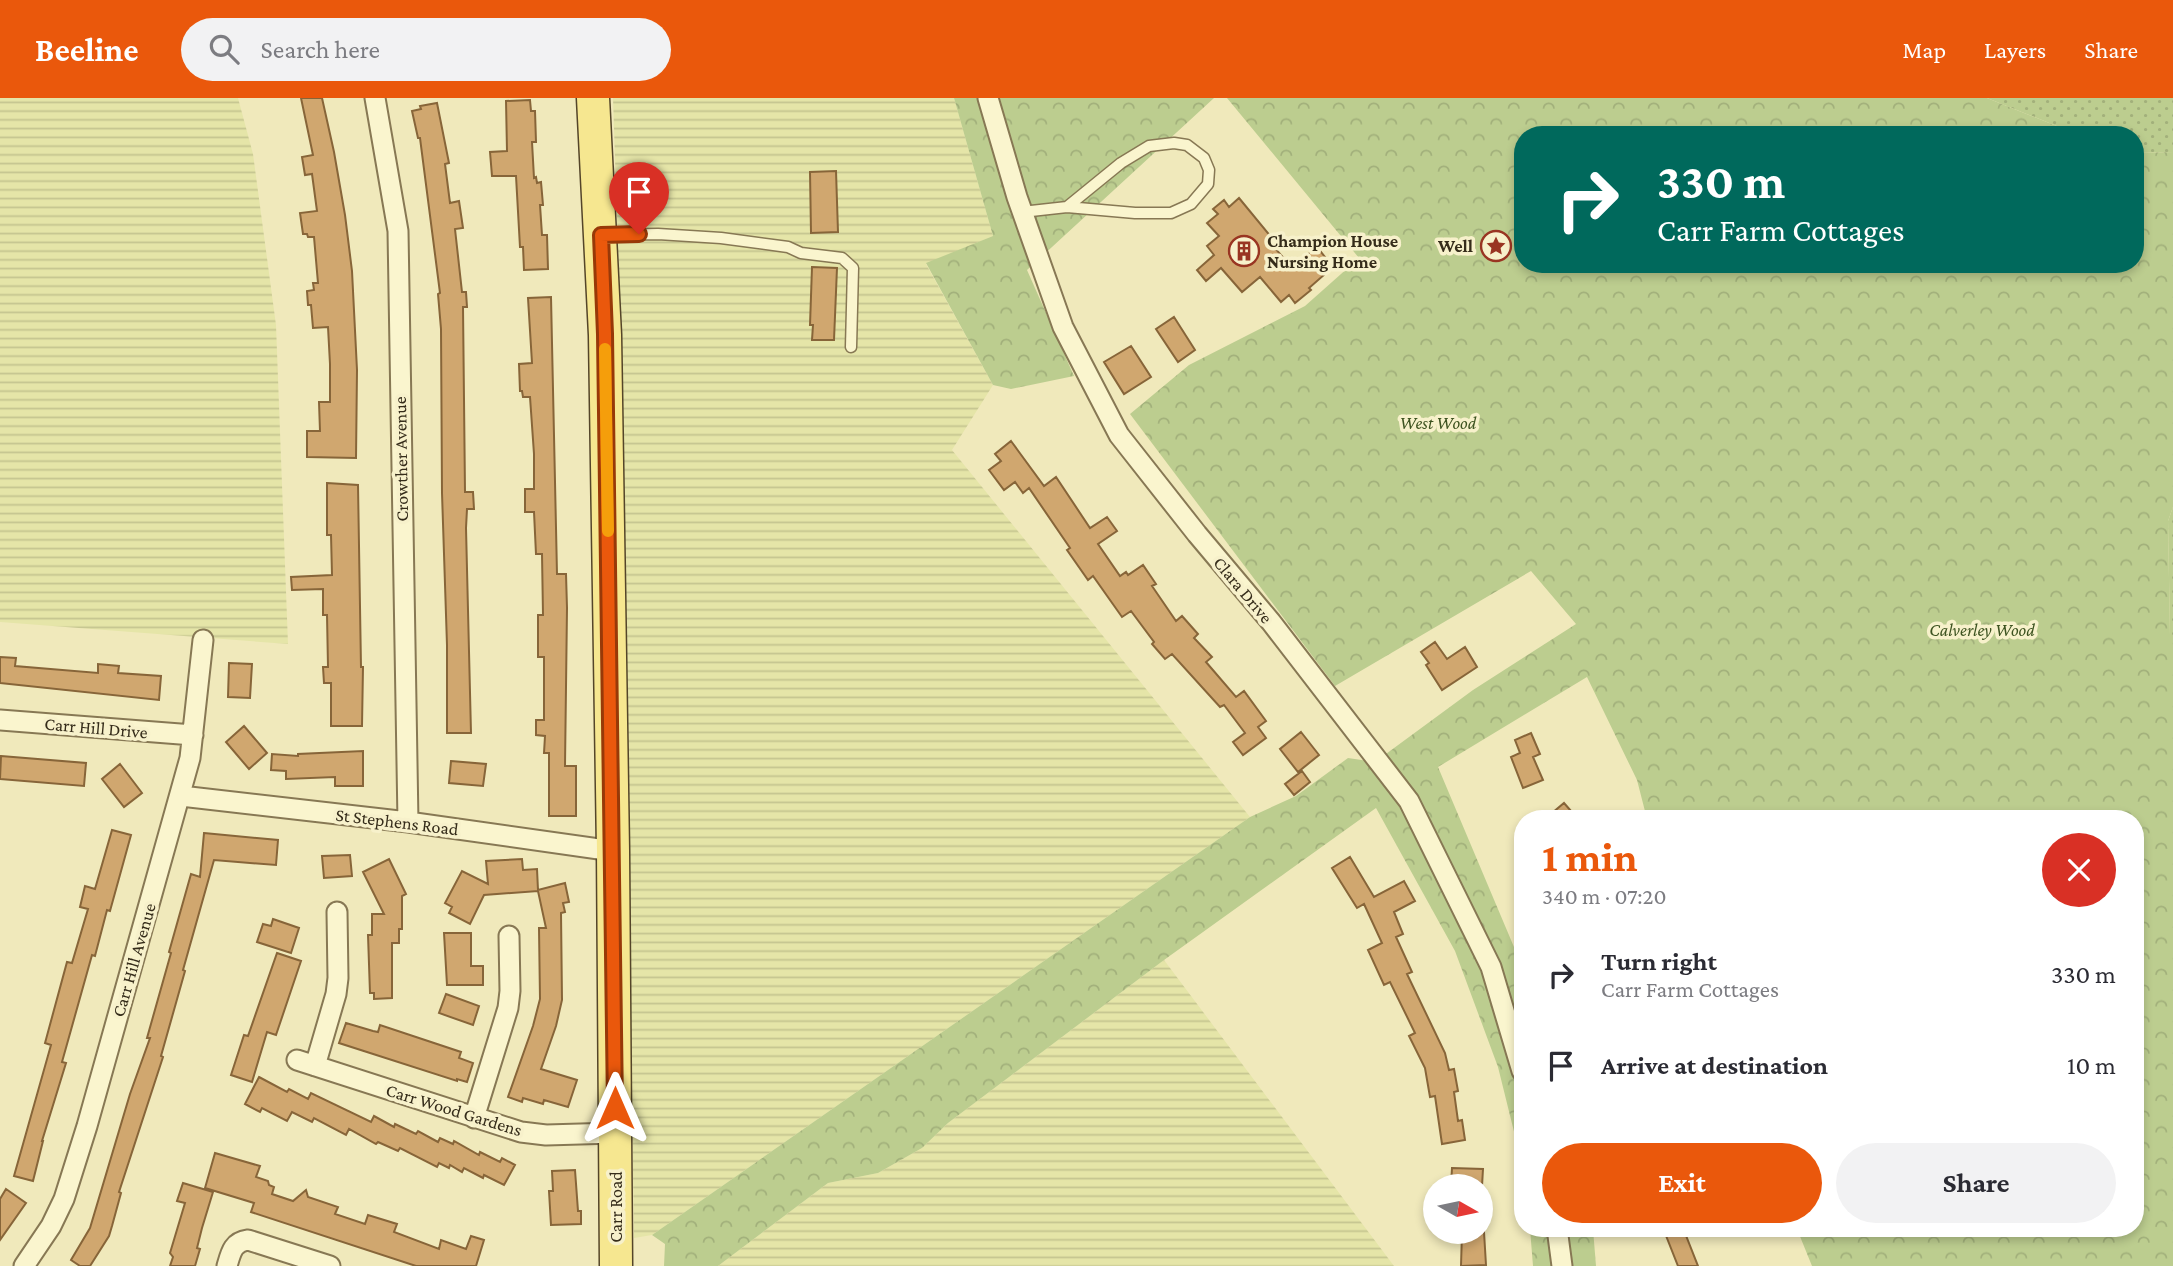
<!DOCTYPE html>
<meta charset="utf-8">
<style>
:root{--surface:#fff;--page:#f2f2f3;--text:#2b2b33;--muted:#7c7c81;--accent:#ea580c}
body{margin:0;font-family:"Crimson Pro",serif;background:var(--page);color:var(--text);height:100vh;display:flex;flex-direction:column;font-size:26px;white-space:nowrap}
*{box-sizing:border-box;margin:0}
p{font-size:23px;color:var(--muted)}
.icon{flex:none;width:38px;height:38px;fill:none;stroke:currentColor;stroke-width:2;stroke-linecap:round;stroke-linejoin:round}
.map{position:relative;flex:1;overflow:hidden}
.drawer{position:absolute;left:1514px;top:712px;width:630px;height:427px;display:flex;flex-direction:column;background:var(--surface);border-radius:28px;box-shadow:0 4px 10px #0003}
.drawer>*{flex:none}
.guide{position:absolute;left:1514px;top:28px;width:630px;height:147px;border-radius:28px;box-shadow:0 4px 10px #0003;background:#00695c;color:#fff;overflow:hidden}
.needle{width:46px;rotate:99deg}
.buttons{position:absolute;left:1423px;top:1076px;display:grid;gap:14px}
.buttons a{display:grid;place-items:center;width:70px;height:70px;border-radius:50%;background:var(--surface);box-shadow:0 4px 10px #0003;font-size:35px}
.pin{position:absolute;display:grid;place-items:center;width:60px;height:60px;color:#fff;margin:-72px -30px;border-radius:50% 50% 50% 0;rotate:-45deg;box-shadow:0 0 7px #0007}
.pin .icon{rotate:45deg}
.me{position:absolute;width:77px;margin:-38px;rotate:0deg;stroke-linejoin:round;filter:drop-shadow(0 0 5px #0008)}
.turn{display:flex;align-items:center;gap:24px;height:147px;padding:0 28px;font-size:32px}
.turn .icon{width:91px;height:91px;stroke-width:2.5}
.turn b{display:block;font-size:49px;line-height:60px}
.round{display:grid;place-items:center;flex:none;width:74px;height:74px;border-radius:37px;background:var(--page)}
.head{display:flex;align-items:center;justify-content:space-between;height:119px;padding:0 28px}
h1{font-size:42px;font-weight:700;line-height:52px;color:var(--accent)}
.action{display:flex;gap:14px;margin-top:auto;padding:14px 28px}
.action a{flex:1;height:80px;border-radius:42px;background:var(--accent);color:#fff;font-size:28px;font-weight:700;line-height:80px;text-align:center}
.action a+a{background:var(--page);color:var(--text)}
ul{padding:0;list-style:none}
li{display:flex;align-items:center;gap:21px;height:91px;padding:0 28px}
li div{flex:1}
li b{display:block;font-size:26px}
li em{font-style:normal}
header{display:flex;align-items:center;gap:42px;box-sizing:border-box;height:98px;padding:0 35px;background:var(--accent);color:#fff}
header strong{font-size:33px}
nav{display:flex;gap:38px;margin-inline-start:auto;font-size:24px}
.search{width:490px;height:63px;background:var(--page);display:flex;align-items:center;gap:18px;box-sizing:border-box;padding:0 24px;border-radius:38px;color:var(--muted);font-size:26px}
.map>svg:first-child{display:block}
</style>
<header>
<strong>Beeline</strong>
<div class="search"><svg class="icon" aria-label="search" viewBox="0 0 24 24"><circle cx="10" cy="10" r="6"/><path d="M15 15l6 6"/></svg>Search here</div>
<nav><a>Map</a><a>Layers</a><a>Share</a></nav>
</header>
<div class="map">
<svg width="2173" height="1168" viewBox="0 0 2173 1168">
<defs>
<pattern id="farmland-rules" width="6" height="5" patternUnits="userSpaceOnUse" patternTransform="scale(1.75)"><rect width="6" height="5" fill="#e5e5a8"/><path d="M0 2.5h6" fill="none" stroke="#c5c590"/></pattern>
<pattern id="grass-dots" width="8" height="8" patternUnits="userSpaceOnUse" patternTransform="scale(1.75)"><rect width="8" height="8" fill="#bccd8f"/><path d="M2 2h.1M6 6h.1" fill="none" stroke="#a2b07b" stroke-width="1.8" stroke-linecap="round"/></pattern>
<pattern id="forest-crowns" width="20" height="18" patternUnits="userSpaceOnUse" patternTransform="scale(1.75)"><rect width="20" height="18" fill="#bccd8f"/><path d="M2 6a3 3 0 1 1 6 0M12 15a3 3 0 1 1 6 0" fill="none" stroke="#a2b07b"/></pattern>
</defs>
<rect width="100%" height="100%" fill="#f0e9bb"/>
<path fill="url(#farmland-rules)" d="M0,0H238L253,56L276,227L288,546L0,524Z
M613,0H954L993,138L926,166L993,287L952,352L1250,719L652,1137L634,1140L620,215Z
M1164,862L1394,1168H718L828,1085L878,1075L922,1050L948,1025Z"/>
<path fill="url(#grass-dots)" d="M1987,0H2173V54L2135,55V37H2079Z
M2173,409V538H2170L2168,423Z"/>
<path fill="url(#forest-crowns)" d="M954,0H1214L1027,172L1074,278L1011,291L993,287L926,165L993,138Z
M1227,0H1987L2079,37H1522V166H2135V55L2173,54V409L2168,423L2170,537L2173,538V1168H1812L1797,1131L2135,1130V721H1647L1637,682L1587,579L1438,669L1522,868V1066L1498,969L1455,853L1376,710L1164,862L948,1025L922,1050L878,1075L828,1085L718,1168H664L665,1146L652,1137L1250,719L1296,698L1348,660L1375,664L1473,592L1576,526L1531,473L1335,588L1130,316L1189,267L1305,208L1359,160Z
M1530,1131H1593L1596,1168H1533Z"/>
<path fill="#d0a76f" stroke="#876539" stroke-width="2" d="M301,0H322L334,54L345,117L352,173L357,272L356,360L307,359V333H320L319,304H330V266L328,229L313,230L311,207H308L307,193L314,192L313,185H318L314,139H308L307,136H303L300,115L317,113L312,76L305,77L302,59L313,57Z
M530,2L531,13H535L536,44H532L534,80L536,79L537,85L541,84L543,107H540L542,137H547L548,171L524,172L523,149H520L516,78H492L490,54L507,53L506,3Z
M437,5L449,65L445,66L450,105L459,103L463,130L455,131L462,194H466L467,209H463L465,394H473L474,411H467L466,430L471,635H447V547L442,395L441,231L438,196L440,195L420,40H418L412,13L421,11L420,8Z
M836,73L838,134L811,135L810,74Z
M1239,100L1272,140L1269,143L1292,170L1317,149L1333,169L1309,190L1311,192L1295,205L1289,197L1281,204L1260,179L1242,194L1221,170L1206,183L1197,172L1214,157L1207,148L1219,138L1207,125L1218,116L1213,111L1224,102L1229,109Z
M812,169L837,170L834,242H812L813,227H810Z
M551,199L557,476H566L567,510L565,668H576V718H549V655H544L545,638L536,637V622H544V559H538V517H543L542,456H536L534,414H525V391H534V356L530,299H523L522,293H520L519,266L532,265L528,200Z
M1174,219L1195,252L1178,264L1156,231Z
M1131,248L1151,279L1124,296L1104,264Z
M1011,343L1044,388L1056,379L1090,430L1107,419L1117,433L1098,446L1120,478L1126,474L1128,477L1143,467L1156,486L1152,488L1176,523L1182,518L1198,536L1194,540L1212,559L1206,564L1236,599L1244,593L1266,623L1258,629L1266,640L1243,657L1233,644L1245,635L1224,607L1220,609L1172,556L1165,561L1152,546L1154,544L1131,513L1122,519L1093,478L1088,482L1067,452L1070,450L1029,390L1023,395L1015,384L1004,392L989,372L1001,363L995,356Z
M327,385L358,387L361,569H363L362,628H331V585H324L323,569H328L327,517H323V491L292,492L291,479L332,477L331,437H327Z
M1435,544L1447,561L1465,549L1477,569L1442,592L1426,567L1429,565L1421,554Z
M0,559L16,560L15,568L98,575V566L119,568L118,575L161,578L159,602L0,585Z
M229,565L252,566L250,600L228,599Z
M244,628L267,655L249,671L226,644Z
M1301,634L1319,657L1298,674L1280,651Z
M1531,635L1540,656L1533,659L1543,682L1523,690L1511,659L1520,655L1515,642Z
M363,653V688H335V679L286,681V673L271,672L272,656L298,658V656Z
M1,658L86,665L84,688L0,681Z
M451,663L486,666L483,688L449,685Z
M120,666L142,695L124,709L102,681Z
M1302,673L1310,684L1294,697L1285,686Z
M1564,705L1578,721H1545Z
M112,732L131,737L110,813L107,812L95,858L92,857L62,964L66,965L42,1043H43L33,1083L14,1078L51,947L45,945L67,864L72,865L88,811L80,809L85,788L95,791Z
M204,735L278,742L276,767L214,762L183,872L185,873L161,958L163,959L119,1094L121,1095L112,1128L109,1138L90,1168H80L71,1162L90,1130L130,996L150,940H147L171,855L169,854L191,776L200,779Z
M350,757L352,778L324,780L322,758Z
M1350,759L1374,799L1404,783L1415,803L1394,814L1403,836L1396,839L1412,874L1407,876L1445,955L1449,972L1454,971L1458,993L1454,994L1458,1023L1462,1022L1465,1042L1442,1046L1435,998L1430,999L1425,970L1409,938L1415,935L1390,884L1384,887L1368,852L1382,845L1364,806L1357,810L1332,770Z
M389,761L406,796L402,798V831H399V845H392V900L374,901V895H370L368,837H372V816H384L363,774Z
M522,761L523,772L537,771L538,792L565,785L569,804L563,805L565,814L561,815L562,902L556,928L541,971L577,982L568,1009L544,1002L543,1006L523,1000L522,1004L508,999L533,928L540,901L539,830H546L538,793L484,797L470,826L449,815L452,809L445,805L462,773L488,786L486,763Z
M273,821L299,830L291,855L257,844L263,826L271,828Z
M444,835H471V868H483V887H447Z
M277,855L301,863L276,937L267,934L252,984L231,977L244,937L248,938Z
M446,896L479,908L473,927L439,915Z
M346,925L373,933L378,934L380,927L461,954L459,960L473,965L467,984L457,981V983L339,945Z
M259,979L287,994L289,991L308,1001L311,995L371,1024L374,1018L394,1029L395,1026L416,1036L418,1033L438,1044L440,1040L453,1046L454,1043L479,1057L480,1054L500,1064L502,1060L515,1067L504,1087L484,1077L483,1080L464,1070L462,1074L450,1067L449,1070L439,1065L437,1069L400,1050L398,1053L378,1044L376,1046L349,1031L346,1037L314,1020L312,1024L292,1014L287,1023L262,1010L260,1014L245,1006Z
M215,1055L260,1068L256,1079L268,1083L269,1087L274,1089L272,1096L293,1103L306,1092L308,1099L338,1109L335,1116L365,1126L368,1117L397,1126L394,1134L439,1151L441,1142L466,1151L471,1138L484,1142L476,1168H416L251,1114L254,1105L205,1090Z
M1452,1070L1483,1071L1482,1088H1451Z
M575,1072L578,1113H581V1126L551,1127L549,1093H553L552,1073Z
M183,1085L213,1094L202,1130L197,1150L200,1151L195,1168H170L173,1159L170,1155L185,1105L177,1103Z
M6,1091L26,1105L0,1142V1101Z
M1663,1130H1683L1698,1168H1678Z
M1462,1134H1484L1486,1167L1461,1168Z"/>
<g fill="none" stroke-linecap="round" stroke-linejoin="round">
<g stroke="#877854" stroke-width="13">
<path id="service" d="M1022,114L1067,109L1135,115H1171L1191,106L1208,86L1209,72L1204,60L1187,47L1174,45L1149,48L1121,65L1067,109
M605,137L658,136L721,140L788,149L801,155L842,160L853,170L851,249"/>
</g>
<g stroke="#877854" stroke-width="23">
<path id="minor" d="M375,0L398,133L408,724
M988,0L1017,99L1063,229L1119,337L1197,436L1271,524L1409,703L1491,869L1522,973
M0,622L193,637
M181,698L408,724L613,753
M297,962L521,1034L546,1037L615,1035
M315,968L336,896L338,880L337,814
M474,1020L508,910L510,893L509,838
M1557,1130L1562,1168
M24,1168L51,1128L64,1101L87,1028L190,660L203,542
M227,1168C231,1154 233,1144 248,1142L330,1168"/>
</g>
<g stroke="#544529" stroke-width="35">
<path id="primary" d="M593,0L605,237L613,753L616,1168"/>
</g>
<use href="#service" stroke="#faf5ce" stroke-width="10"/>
<use href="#minor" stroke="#faf5ce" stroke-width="19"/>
<use href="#primary" stroke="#f6e790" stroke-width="32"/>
</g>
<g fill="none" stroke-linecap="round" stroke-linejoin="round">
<g stroke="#983908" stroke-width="18">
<path id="route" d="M615,1010L605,236L601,137L639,136"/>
</g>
<use href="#route" stroke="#ea580c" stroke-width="12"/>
<path stroke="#f59e0b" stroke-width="12" d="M605,251L608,433"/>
</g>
<defs>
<g id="sight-ring" transform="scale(1.575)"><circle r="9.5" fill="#f7f1cb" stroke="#993522" stroke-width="1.5"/><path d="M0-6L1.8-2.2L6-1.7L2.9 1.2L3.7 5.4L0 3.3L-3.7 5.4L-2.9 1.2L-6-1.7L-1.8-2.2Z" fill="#993522"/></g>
<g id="building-ring" transform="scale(1.575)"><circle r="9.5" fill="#f7f1cb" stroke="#993522" stroke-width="1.5"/><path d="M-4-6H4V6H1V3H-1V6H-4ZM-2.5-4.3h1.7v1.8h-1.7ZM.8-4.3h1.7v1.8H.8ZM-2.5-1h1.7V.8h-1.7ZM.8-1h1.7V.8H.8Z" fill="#993522"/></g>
</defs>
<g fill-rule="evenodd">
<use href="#sight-ring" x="1496" y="148"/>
<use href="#building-ring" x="1244" y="153"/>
</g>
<g text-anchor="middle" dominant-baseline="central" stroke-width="7" stroke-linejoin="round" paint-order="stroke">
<g font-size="18" font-weight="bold" fill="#352c1a" stroke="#f7f1cb" text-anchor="start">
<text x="1267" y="143">Champion House<tspan x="1267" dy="21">Nursing Home</tspan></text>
<text x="1473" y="148" text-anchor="end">Well</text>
</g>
<g font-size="18" font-style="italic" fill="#3d5320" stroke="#f7f1cb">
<text x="1438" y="325">West Wood</text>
<text x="1982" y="532">Calverley Wood</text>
</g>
<g font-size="18" fill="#352c1a" stroke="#f7f1cb">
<text transform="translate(401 361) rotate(-91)">Crowther Avenue</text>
<text transform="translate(1243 492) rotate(50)">Clara Drive</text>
<text transform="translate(96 630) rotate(5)">Carr Hill Drive</text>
<text transform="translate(397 724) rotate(7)">St Stephens Road</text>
<text transform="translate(134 862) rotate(-74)">Carr Hill Avenue</text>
<text transform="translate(454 1012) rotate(17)">Carr Wood Gardens</text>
<text transform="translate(616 1109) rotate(-90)">Carr Road</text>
</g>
</g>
</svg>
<div class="buttons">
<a><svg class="needle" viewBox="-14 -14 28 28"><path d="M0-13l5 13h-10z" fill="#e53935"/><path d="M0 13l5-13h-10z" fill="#7c7c81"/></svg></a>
</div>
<div class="pin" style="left:639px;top:136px;background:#d93025"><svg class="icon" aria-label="arrive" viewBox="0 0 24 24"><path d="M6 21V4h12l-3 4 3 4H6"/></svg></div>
<svg class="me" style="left:615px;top:1010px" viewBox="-20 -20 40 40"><path d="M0-17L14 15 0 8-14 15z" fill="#ea580c" stroke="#fff" stroke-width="4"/></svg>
<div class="guide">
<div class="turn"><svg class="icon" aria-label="right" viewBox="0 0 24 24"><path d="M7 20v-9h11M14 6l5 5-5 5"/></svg><div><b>330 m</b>Carr Farm Cottages</div></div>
</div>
<section class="drawer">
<div class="head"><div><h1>1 min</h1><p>340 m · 07:20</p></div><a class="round" style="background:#d93025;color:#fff"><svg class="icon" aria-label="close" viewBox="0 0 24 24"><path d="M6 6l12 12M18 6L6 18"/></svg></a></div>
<ul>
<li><svg class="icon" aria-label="right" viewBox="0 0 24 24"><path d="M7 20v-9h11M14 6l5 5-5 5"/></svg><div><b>Turn right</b><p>Carr Farm Cottages</p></div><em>330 m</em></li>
<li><svg class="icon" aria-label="arrive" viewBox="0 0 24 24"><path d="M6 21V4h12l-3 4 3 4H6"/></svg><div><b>Arrive at destination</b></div><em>10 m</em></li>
</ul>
<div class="action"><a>Exit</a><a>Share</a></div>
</section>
</div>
